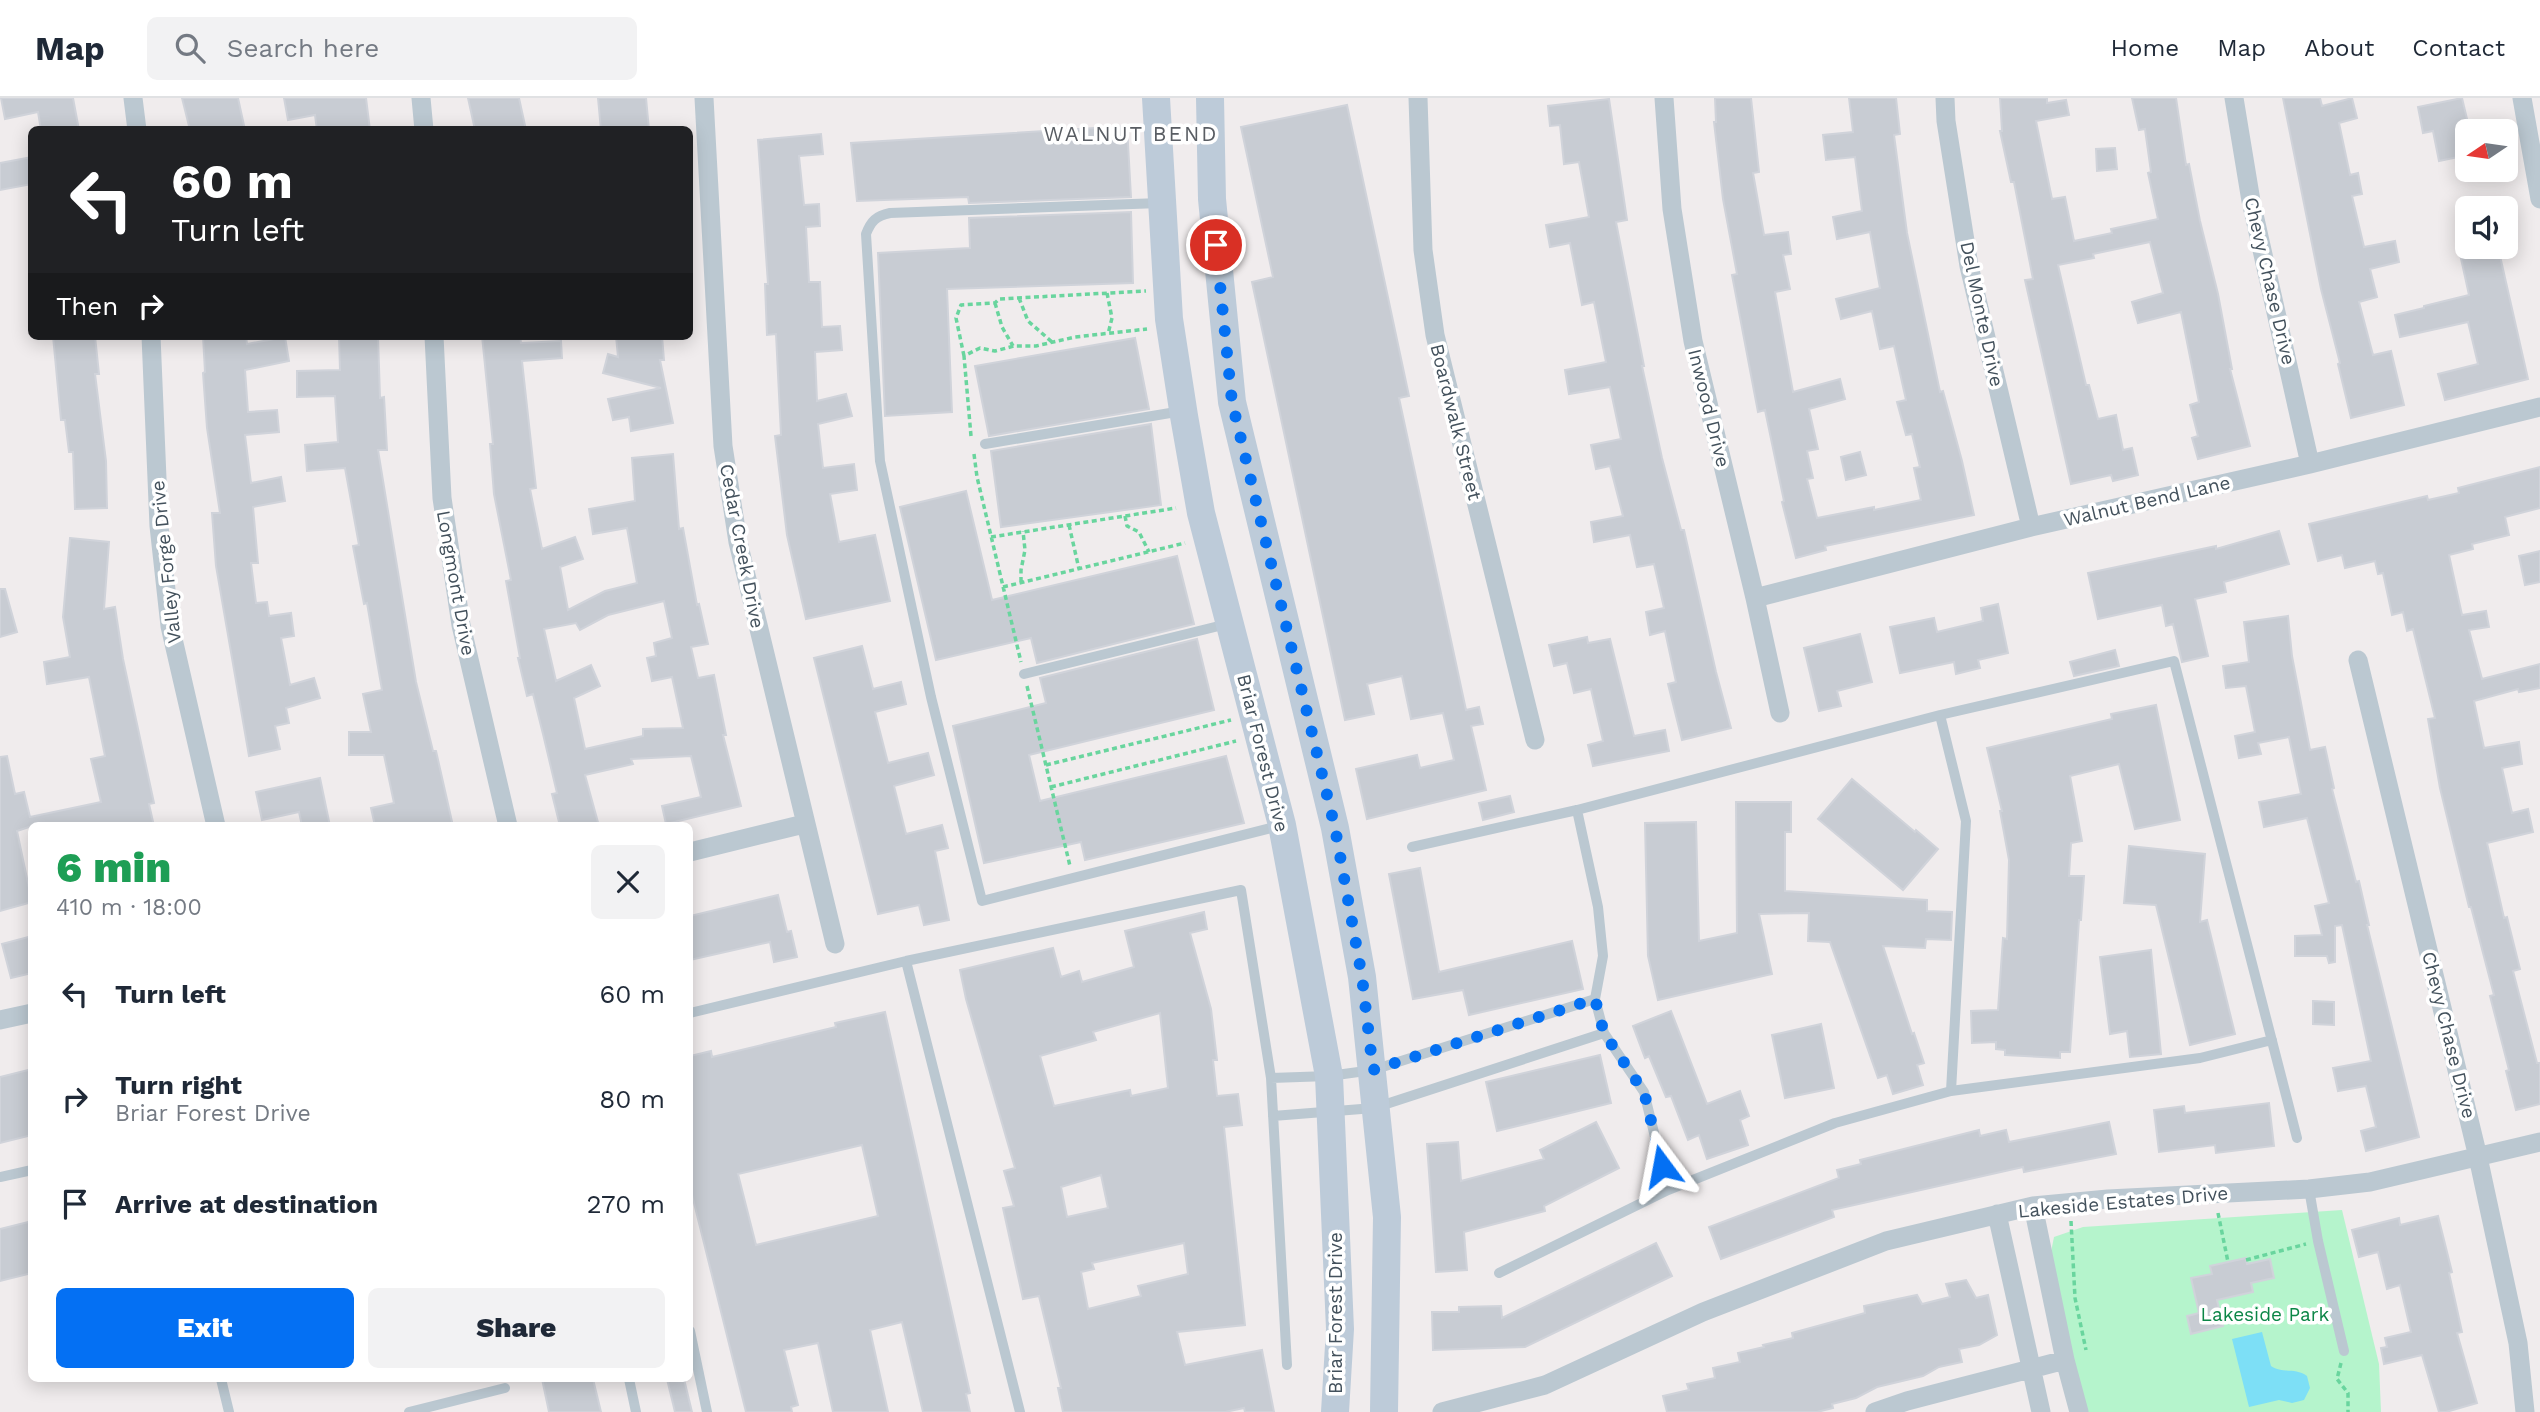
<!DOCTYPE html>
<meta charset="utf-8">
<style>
:root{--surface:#fff;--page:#f2f2f3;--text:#1f2937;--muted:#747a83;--line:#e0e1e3;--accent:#0470f3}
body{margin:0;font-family:"Work Sans",sans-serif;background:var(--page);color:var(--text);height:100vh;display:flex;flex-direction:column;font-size:26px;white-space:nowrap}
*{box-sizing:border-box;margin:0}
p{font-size:23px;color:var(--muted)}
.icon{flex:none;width:38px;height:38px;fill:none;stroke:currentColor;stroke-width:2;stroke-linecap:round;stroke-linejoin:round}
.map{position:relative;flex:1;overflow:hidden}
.side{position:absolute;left:28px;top:724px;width:665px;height:560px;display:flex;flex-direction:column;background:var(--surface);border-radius:10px;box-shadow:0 4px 18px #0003}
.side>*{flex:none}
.guide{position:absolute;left:28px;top:28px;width:665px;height:214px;border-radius:10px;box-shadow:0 4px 18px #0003;background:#202124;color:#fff;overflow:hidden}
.needle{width:46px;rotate:257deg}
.tools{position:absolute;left:2455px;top:21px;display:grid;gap:14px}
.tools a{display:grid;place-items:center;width:63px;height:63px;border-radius:10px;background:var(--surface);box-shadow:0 4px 18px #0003;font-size:35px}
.pin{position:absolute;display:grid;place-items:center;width:60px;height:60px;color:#fff;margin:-30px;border:4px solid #fff;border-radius:50%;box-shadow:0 2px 7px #0007}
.me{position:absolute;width:77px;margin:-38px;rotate:347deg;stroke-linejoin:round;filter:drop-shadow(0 0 5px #0008)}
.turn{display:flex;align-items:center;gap:24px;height:147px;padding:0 28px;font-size:32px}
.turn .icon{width:91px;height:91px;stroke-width:2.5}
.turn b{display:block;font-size:49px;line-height:60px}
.then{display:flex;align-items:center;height:66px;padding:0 28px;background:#0003;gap:14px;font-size:26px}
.round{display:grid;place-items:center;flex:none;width:74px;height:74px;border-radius:10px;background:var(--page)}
.head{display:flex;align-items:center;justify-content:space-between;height:119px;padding:0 28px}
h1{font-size:42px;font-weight:800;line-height:52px;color:#1e9e55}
.button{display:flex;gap:14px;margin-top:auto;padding:14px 28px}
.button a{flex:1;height:80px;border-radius:10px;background:var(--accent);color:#fff;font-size:28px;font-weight:800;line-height:80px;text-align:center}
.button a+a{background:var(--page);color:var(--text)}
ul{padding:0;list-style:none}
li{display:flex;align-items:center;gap:21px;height:105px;padding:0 28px}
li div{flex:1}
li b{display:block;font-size:26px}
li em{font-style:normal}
header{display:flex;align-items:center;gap:42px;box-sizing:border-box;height:98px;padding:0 35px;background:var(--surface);border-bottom:2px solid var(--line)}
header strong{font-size:33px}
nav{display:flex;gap:38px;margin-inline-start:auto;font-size:24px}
.search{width:490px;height:63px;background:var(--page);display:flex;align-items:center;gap:18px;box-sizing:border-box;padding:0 24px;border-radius:10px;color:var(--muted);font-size:26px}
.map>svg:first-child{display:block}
</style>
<header>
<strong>Map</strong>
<div class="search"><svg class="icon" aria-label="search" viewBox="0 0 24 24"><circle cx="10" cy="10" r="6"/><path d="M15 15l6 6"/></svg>Search here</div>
<nav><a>Home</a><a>Map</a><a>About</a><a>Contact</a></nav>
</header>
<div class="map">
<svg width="2540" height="1314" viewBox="0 0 2540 1314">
<rect width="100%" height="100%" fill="#f0eced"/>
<path fill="#b5f4cc" d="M2342,1112L2379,1266L2381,1314H2086L2049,1164L2054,1139L2083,1129Z"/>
<path fill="#7ddff6" d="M2262,1234L2271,1268C2282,1276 2295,1269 2307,1278L2310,1290L2304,1302L2292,1305L2279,1302L2249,1309L2232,1241Z"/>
<path fill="#c8ccd3" stroke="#d0d3da" stroke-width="2" fill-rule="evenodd" d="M1,0H73L79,32H41L38,14L5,21Z
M182,0H238L245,32H190Z
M284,0H366L370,32H317L315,17L288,22Z
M468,0H519L526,32H475Z
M598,0H646L649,32H601Z
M1715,0H1751L1759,74L1753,75L1764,137L1788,134L1791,156L1783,157L1790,191L1775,194L1793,294L1840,281L1845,301L1809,311L1818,351L1807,353L1813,380L1807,381L1817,420L1874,409V412L1921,402L1914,370L1920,369L1912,336L1906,337L1897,304L1906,302L1894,248L1880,251L1872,213L1841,221L1836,201L1880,190L1870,134L1837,141L1833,119L1862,113L1855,59L1826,62L1823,37L1853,34L1849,0H1896L1900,36L1894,37L1907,135L1940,294L1943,293L1962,363L1974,417L1825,448L1826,452L1796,460L1782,404L1784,403L1765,312L1758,314L1732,177L1737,176L1723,101L1714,24H1716Z
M2000,0H2047V5L2066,2L2069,17L2036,23L2052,101L2065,99L2074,143L2112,135L2111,131L2158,121L2148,75L2151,74L2145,31L2139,32L2132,0H2176L2186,67L2189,66L2200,123L2218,196L2232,271H2230L2250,348L2198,361L2192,340L2198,338L2190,307L2199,304L2181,214L2138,225L2132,204L2163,195L2150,144L2093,156L2094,160L2058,167L2086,287H2089L2098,321L2116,317L2123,352L2132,350L2138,377L2113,383L2111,377L2071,386L2025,182L2033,181L2014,84H2011L2000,33H2002Z
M2283,0H2320L2322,8L2352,0L2357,20L2339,25L2350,77L2358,75L2362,96L2352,98L2364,149L2395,143L2399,164L2370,171L2377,199L2359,204L2373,257L2391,253L2404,307L2351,320L2338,266L2340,265L2321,191Z
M2462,0L2468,25V57L2439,63L2433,33L2423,35L2418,9Z
M1609,1L1627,122L1616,124L1644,268H1642L1662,360L1681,432H1684L1716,574L1731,630L1682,642L1668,586L1676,584L1665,533L1650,537L1646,514L1664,510L1654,466L1637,469L1630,437L1594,444L1591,424L1623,418L1610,368L1596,371L1591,347L1621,341L1610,289L1569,296L1565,272L1606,264L1594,204L1582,207L1570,145L1550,149L1546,127L1589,119L1579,64L1564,66L1560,27L1550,28L1548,8Z
M1347,7L1409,298L1399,300L1466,612L1479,609L1483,626L1471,628L1486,692L1367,721L1356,671L1417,657L1420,670L1454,662L1443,615L1411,621L1402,578L1367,586L1374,616L1345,622L1252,184L1273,179L1241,29Z
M1127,28L1131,99L969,105L968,99L857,103L851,45Z
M821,36L823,56L799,58L804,107L819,106L820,128L806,129L809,184H820L822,229L840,228L842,252L815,254L817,303L846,296L852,318L818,326L823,370L854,366L857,392L830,396L839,444L875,437L890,503L806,521L787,437L775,338L781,337L776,236L767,237L765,186H768L758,42Z
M2115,50L2117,71L2097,73L2096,51Z
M32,59V86L0,92V65Z
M1131,114L1133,185L947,191L952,314L885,318L878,155L970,150L969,120Z
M2493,149H2498L2528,281L2445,302L2438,276L2478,266L2468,224L2400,239L2395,217L2424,210V208L2469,197L2460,156Z
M53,238H95L99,276H95L106,363L107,410L75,411L73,354H69L65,322H61Z
M203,238H246L247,246L285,239L289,263L245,272L248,314L277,312L279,334L245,337L251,385L281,379L285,403L253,409L258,465H251L256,505L267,504L269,518L291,515L294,538L281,540L290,587L314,580L320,600L286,610L289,625L275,628L280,651L249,658L216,468L212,415H220L207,330L203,275L205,274Z
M339,238H378L380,300L384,299L387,352H378L416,584L433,653H436L453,728H375L371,710L394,705L384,657H349V634H371L363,596L382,592L367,505L364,506L353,448L359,447L345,370L307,373L305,347L338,344L335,298L297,299V273L340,272Z
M482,238H520L521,245L561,243L562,260L522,263L536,390L530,391L542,451L575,439L583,461L560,469L568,512L605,493L637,485L627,430L593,436L589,411L635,403L632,360L673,356L679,431L683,430L697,507L699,506L708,546L691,549L698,580L714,577L726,637H723L741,708L666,726L662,708L701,699L691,658L631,661L633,666L585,677L599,728H560L552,696L557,695L543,636L533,596L527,598L518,560H520L506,483L511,482L494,396L490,346H493ZM664,503L672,540L654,545L656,558L647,560L652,583L672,579L683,630L643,631V638L585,651L574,600L600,588L591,567L556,583L544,531L576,525L580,532L608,517Z
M616,238H662L664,262H660L673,325L631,333L629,319L613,322L608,301L661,290L603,275L608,256L618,259Z
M1135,240L1149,311L989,338L975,268Z
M1151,326L1161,407L1001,429L991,353Z
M1860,354L1866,377L1846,382L1841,359Z
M2540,369V410L2505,419L2509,437L2472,446L2473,451L2449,457L2462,517L2486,513L2489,529L2469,532L2482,581L2540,566V590L2519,594L2518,591L2474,603L2484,650L2519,644L2522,666L2502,670L2512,715L2528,711L2533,734L2487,745L2504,820L2507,819L2520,871L2513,873L2537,965H2540V1006L2516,1012L2506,973L2509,972L2490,898L2494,897L2471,809H2469L2440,690L2428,621L2435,620L2413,531L2407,533L2403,514L2392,517L2383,475L2378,476L2375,463L2345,470L2342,457L2318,463L2309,426L2427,398L2428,402L2459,395L2458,390Z
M966,393L992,502L1177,458L1194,526L1037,565L1031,540L936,562L900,409Z
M2279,433L2289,466L2224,484L2226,494L2195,501L2208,558L2182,564L2173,526L2166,528L2162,507L2098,521L2088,475L2216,448V451Z
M70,440L109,444L104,511L115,509L123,561L154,705L149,706L154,728H32L17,733L32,804L0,813V659L7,658L15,696L24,694L30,719L101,704L91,661L105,658L89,579L47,586L44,564L70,559L63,519Z
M2540,453V484L2525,487L2519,458Z
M0,491H5L17,534L0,539Z
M1998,506L2008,555L1978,562L1980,570L1956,576L1954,564L1900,575L1890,529L1934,520L1937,534L1983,523L1981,510Z
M2288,518L2292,558L2310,652L2325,649L2334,690L2332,691L2356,784L2359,783L2369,827H2367L2419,1039L2366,1053L2361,1033L2376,1029L2366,988L2338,993L2333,970L2371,963L2342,827L2335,828V864L2329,865L2327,858H2295V838L2322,837L2315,808L2329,805L2307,720L2264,729L2259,704L2301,696L2289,639L2258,645L2261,656L2239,660L2235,638L2255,634L2246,588L2226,590L2223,568L2249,564L2244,524Z
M1860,536L1872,584L1837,593L1841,608L1819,613L1804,550Z
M1587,539L1588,545L1610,541L1634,638L1665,632L1669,653L1593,668L1588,647L1603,643L1591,591L1574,595L1567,565L1554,568L1549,547Z
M1197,541L1214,612L1029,657L1040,703L1226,658L1244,725L1085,762L1081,744L984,765L953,628L1046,605L1040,580Z
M862,548L873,591L901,584L906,606L875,614L888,665L928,655L934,677L894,688L906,736L942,727L948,750L935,753L949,822L924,827L919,807L878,816L814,560Z
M2115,552L2119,568L2074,578L2070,564Z
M2156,607L2180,722L2135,731L2119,666L2070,678L2082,743L2071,745L2069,778H2084L2081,822H2079L2070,954H2060V960L2005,957V952L1996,951V944L1972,945L1971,913L1998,912L2003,840L2007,841L2009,762L2000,713H2002L1987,650L2112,621L2111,616Z
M320,680L330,728H302L299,714L262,722L256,694Z
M1852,681L1915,734L1916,732L1938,751L1903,792L1818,721Z
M1510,698L1514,714L1483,722L1479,705Z
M1736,704H1791V734H1785V793L1927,802V813L1952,814L1951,842L1926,841L1925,850L1883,848L1912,936L1914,935L1924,965L1917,967L1923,987L1893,996L1887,977L1878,980L1830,844L1808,843L1809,815L1759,816L1772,876L1658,902L1648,858L1645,725L1696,724L1699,843L1737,835Z
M2129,748L2205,756L2200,824L2207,822L2235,936L2190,947L2156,807L2124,805Z
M1420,770L1439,874L1572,843L1583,891L1469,917L1463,892L1413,901L1389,776Z
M778,797L787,834L791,833L797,859L774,864L770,844L690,862V818Z
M1204,814L1207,831L1190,835L1211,911L1217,962H1213L1217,998L1238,996L1242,1027L1224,1029L1245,1227L1177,1234L1185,1267L1262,1252L1274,1314H1245L1244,1310L1225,1314H1063L1058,1290H1061L1039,1198L1023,1201L1003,1110L1014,1108L1004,1073L1015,1070L966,901L960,872L1053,850L1061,879L1079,873L1082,884L1134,869L1125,833ZM1160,915L1168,990L1131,998L1130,992L1054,1008L1040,958L1096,942L1093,934ZM1101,1077L1108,1110L1067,1119L1061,1089ZM1184,1145L1188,1176L1138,1188L1141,1198L1088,1211L1081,1174L1094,1171L1092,1165Z
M32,838V875L11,880L2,846Z
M2151,852L2161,956L2130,959L2127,933L2110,936L2100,859Z
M2313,903L2334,904V927L2313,926Z
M1671,913L1707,1006L1740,993L1749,1018L1740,1022L1748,1047L1707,1061L1699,1037L1688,1042L1671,998L1666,999L1649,958L1645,960L1633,928Z
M885,914L970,1295L966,1296L970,1314H923L902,1224L870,1232L888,1314H833L818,1245L784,1252L798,1307L791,1309L792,1314H746L690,1089V958L711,953L712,959L836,929L835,925ZM862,1047L878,1118L756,1147L738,1076Z
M1821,926L1834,990L1785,1000L1772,937Z
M1600,957L1611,1005L1497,1033L1486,984Z
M32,971V1037L0,1045V979Z
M2269,1005L2274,1048L2216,1055L2215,1047L2159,1054L2154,1012L2184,1008L2185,1015Z
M1596,1024L1619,1070L1544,1108L1545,1113L1464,1134L1467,1172L1436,1174L1427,1046L1458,1044L1461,1083L1544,1061L1540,1052Z
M2109,1024L2116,1056L2024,1074L2023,1069L1832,1112L1834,1119L1721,1161L1709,1129L1839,1080L1837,1072L1861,1066L1860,1062L1979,1032L1980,1038L2006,1032L2009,1044Z
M2438,1118L2452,1174L2449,1175L2462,1234L2457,1235L2477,1305L2446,1314H2439L2422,1257L2384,1266L2381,1250L2387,1249L2385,1240L2411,1234L2400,1187L2387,1191L2378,1154L2359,1159L2352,1132L2399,1120L2400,1127Z
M32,1123V1175L0,1183V1131Z
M1656,1145L1672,1178L1525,1249L1433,1252L1432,1214H1459V1209L1501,1208L1502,1220Z
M2246,1160L2247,1166L2270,1161L2274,1180L2251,1185L2253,1194L2217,1202L2223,1228L2191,1236L2187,1218L2199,1215L2191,1180L2212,1176L2210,1168Z
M1966,1182L1976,1200L1988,1197L1997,1237L1979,1247L1959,1251L1962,1264L1939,1269L1923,1278L1877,1289L1856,1300L1832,1306L1833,1310L1817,1314H1667L1663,1298L1689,1292L1687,1286L1715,1280L1713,1270L1740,1264L1738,1255L1764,1249L1763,1247L1793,1240L1792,1235L1865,1215L1864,1208L1917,1197L1922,1206L1950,1199L1946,1186Z
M542,1281H593L601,1314H549Z
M667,1281H684L692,1314H675Z"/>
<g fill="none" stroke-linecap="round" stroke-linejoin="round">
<path stroke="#69d59e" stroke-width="3.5" stroke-dasharray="5 3.5" stroke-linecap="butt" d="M1107,195L1112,220L1108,236
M1019,200L1028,223L1052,244
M995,205L1002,229L1013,248
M964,258L956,220L961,207L995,205L999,201L1146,193
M971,338L964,258L980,250L995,253L1014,248H1036L1075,239L1147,231
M974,356L977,379L1021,564
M1125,418L1127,428L1139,434L1149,454
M1069,427L1079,471
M991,439L1176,410
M1021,484V472L1025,452L1023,433
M1003,489L1185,445
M1027,588L1070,768
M1046,667L1231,622
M1051,689L1236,643
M2218,1115L2228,1164
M2071,1123L2075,1200L2086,1252
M2246,1162L2306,1146
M2341,1265L2337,1281L2348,1295V1314"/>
<path stroke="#bbc8d1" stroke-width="10" d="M1160,105L890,115C876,118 871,123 866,136L880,363L931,599L982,803L1279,728
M985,346L1182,313
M1024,576L1227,526
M1940,617L1966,723L1951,993
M1577,712L1598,809L1603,858L1595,901L1604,935L1644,994L1668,1092
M1412,749L1577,712L1940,617L2174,563L2297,1040
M906,863L1020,1314
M690,915L906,863L1241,792L1271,980L1287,1267
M1271,980L1329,978L1373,972L1595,901
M1273,1018L1374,1010L1604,935
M0,1079L32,1072
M2309,1091L2318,1143L2344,1253
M1499,1175L1668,1092L1835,1025L1951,993L2200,960L2272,942
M690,1233L707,1314
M221,1281L229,1314
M629,1281L636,1314
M409,1314L505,1290"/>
<path stroke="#bbc8d1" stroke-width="19" d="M133,0L137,32
M421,0L424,32
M704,0L723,348L738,444L835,846
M1418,0L1423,152L1435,237L1535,642
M1664,0L1672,111L1693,243L1755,500L1780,615
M1945,0L1946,23L1969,168L2031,429
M2234,0L2251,103L2310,366
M2522,0L2540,101
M151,238L159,428L170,528L216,728
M434,238L442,400L461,527L508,728
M1755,500L2031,429L2310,366L2540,309
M2358,562L2478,1059L2518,1245L2525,1314
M690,754L804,726
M0,922L32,915
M2033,1108L2065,1262L2079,1314
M1997,1116L2041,1314
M1442,1314L1545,1287L1703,1214L1886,1143L2033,1108L2108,1101L2309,1091L2370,1084L2540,1044
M1875,1314L1907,1303L2065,1262"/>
<path stroke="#bdcbd9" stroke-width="28" d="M1156,0L1169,221L1184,318L1201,415L1282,727L1329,978L1340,1231L1335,1314
M1210,0L1212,101L1232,304L1335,730L1362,879L1387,1119L1384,1314"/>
</g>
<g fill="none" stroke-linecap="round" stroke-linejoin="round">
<path stroke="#0470f3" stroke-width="12" stroke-dasharray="0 21.6" d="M1216,147L1232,304L1335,730L1362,879L1373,972L1595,901L1604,935L1644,994L1662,1068"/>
</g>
<g text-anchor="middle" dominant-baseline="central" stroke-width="7" stroke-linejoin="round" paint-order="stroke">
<g font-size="19" fill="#43515c" stroke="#fff">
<text transform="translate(2270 183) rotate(77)">Chevy Chase Drive</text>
<text transform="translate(1982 216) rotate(78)">Del Monte Drive</text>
<text transform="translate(1709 310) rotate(76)">Inwood Drive</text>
<text transform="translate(1456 324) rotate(76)">Boardwalk Street</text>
<text transform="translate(2147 403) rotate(-13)">Walnut Bend Lane</text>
<text transform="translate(742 448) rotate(79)">Cedar Creek Drive</text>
<text transform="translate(166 464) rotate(-96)">Valley Forge Drive</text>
<text transform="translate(456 485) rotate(80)">Longmont Drive</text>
<text transform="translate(1263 655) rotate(76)">Briar Forest Drive</text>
<text transform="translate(2449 937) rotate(76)">Chevy Chase Drive</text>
<text transform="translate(2123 1104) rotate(-5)">Lakeside Estates Drive</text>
<text transform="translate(1335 1215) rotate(-90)">Briar Forest Drive</text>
</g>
<g font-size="19" fill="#0c8647" stroke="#fff">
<text x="2265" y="1216">Lakeside Park</text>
</g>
<g font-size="21" letter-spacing="2" fill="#595d63" stroke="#fff">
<text x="1131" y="35">WALNUT BEND</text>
</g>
</g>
</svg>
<div class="tools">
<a><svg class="needle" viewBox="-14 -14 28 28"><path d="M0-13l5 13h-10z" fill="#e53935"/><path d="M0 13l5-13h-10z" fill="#747a83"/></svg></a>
<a><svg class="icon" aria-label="sound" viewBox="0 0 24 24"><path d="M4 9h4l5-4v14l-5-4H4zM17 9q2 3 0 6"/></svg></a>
</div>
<div class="pin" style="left:1216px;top:147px;background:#d93025"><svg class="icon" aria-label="arrive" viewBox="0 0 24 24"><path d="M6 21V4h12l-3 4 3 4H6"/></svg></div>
<svg class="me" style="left:1662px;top:1068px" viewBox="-20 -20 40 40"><path d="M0-17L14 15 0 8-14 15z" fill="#0470f3" stroke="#fff" stroke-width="4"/></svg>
<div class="guide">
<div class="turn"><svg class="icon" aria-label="left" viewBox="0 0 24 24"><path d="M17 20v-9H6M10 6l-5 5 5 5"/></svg><div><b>60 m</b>Turn left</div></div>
<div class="then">Then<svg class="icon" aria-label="right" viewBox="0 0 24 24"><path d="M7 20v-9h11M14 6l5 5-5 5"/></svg></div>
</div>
<section class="side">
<div class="head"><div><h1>6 min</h1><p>410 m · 18:00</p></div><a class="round"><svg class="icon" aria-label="close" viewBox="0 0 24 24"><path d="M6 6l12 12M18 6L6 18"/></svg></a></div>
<ul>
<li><svg class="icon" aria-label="left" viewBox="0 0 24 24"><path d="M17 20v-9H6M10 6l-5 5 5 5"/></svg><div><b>Turn left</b></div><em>60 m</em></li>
<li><svg class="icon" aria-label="right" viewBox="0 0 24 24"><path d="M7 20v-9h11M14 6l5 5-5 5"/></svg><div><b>Turn right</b><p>Briar Forest Drive</p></div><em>80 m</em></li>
<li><svg class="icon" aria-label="arrive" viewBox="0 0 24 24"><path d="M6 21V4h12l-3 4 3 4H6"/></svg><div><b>Arrive at destination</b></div><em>270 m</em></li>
</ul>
<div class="button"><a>Exit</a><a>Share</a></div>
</section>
</div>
